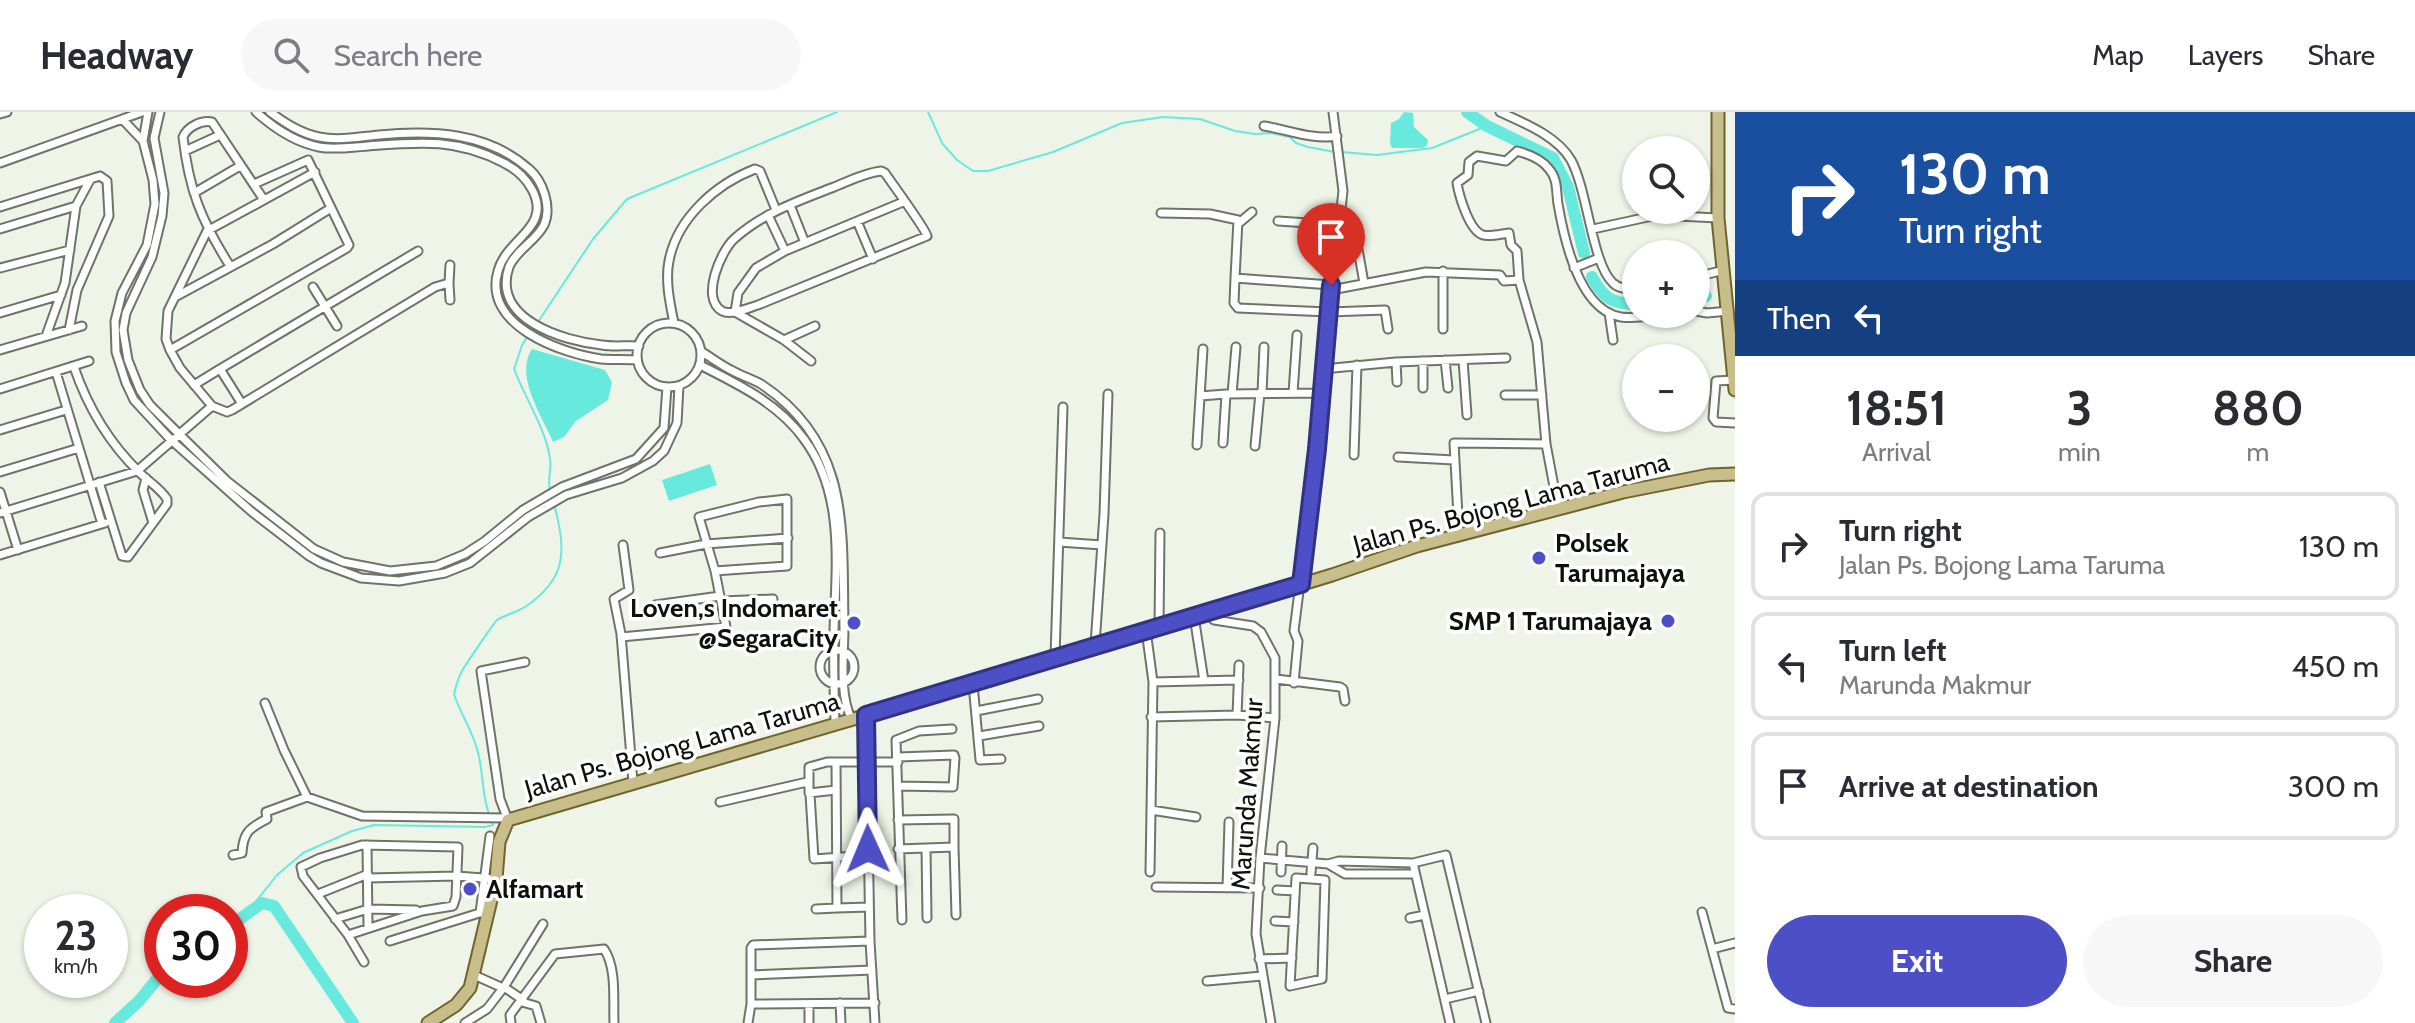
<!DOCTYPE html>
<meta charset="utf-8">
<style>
:root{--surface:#fff;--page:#f7f7f7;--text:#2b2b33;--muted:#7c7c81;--line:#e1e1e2;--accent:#4c4fc5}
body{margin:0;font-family:Cabin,sans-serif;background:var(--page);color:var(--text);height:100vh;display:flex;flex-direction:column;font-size:30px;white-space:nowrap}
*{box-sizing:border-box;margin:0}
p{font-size:26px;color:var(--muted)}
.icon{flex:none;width:44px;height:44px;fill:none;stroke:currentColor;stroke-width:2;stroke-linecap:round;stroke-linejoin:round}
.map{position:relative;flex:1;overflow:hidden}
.drawer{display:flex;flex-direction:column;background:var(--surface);width:680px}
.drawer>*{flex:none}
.banner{background:#1a4fa0;color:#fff;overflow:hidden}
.tools{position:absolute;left:1622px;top:24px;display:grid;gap:16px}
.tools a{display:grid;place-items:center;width:88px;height:88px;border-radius:50%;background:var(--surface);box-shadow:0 2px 6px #0004;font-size:40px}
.speed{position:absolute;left:24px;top:782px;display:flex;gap:16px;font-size:40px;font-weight:700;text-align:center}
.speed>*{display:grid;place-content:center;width:104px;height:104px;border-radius:50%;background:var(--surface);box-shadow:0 2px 6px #0004;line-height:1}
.speed small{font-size:20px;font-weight:400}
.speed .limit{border:12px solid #d22;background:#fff;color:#111}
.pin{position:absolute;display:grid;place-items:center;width:68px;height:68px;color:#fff;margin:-82px -34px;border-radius:50% 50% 50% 0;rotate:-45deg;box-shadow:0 0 8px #0007}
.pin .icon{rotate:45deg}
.me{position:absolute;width:88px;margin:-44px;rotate:359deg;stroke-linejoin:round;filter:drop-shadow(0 0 6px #0008)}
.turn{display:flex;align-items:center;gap:28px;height:168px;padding:0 32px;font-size:36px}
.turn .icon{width:104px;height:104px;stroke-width:2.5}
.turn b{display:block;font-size:56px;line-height:68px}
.then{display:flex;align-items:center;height:76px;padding:0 32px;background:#0003;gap:16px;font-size:30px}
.eta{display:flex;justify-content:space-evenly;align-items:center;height:136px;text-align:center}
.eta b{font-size:48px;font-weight:700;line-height:56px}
.action{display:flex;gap:16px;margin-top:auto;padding:16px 32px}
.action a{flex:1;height:92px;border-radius:48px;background:var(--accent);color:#fff;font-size:32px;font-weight:700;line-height:92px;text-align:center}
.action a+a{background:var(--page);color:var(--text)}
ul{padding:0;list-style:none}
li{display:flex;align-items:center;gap:24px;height:108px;margin:0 16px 12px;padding:0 16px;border:4px solid var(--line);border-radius:16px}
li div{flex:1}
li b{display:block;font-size:30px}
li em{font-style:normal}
header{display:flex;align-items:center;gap:48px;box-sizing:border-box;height:112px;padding:0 40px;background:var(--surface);border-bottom:2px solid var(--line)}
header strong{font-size:38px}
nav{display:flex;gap:44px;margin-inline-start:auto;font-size:28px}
.search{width:560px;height:72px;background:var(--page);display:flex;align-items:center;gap:20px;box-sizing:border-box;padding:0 28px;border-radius:44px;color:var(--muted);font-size:30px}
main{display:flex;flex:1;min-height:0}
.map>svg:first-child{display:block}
</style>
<header>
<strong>Headway</strong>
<div class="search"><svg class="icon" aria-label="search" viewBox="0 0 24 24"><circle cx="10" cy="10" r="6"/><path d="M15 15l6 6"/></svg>Search here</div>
<nav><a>Map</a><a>Layers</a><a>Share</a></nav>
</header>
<main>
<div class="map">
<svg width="1735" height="911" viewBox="0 0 1735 911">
<rect width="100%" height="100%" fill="#eef4e7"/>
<path fill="#68e9de" d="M1404,0L1413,1L1414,15L1428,28L1427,33L1423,36H1392L1390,32L1391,11L1399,7Z
M532,237L605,258L612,270L608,288L576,309L564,325L553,330C542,304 514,264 532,237Z
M710,352L717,373L669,389L662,368Z"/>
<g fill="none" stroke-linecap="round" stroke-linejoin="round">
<path stroke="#68e9de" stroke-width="2" d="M928,0L942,31L957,48L973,59H988L1053,40L1122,11L1163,5L1200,7L1235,19L1255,22L1271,21L1290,25L1296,31L1308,35L1335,40
M1341,40L1377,43L1432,36L1487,14
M532,219L593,127L627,87L837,0
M528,224L522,233L514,257C525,286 546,317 550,347C552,358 547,366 550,378
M489,702C481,681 484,659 477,637C472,618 460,601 454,582C456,574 458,566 462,559C465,553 494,511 497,508C505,503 517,500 525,495C568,466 566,438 554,392
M250,797L277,763L303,741L352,719L374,713L485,715L493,713L491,708"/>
<path stroke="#68e9de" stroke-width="12" d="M1467,0L1487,14L1553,46L1568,75L1584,141
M1592,165C1603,186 1612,192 1636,192
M1696,186L1706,184
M230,814L262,791L274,794L353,911
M115,911L139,889L162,861"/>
<g stroke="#6e7468" stroke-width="11">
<path id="street" d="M160,0L154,26L164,81L162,104L152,145L126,201L123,218L128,248L140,278L150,293L178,321L227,369L314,437L343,450L390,459L436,454L465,442L485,429L523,398L562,375L636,347L664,316L667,275
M256,0C274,16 294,30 319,35C334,38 352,35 368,34C419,30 457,26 504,51C526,62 549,91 530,115C519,130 503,140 498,159C482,213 560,241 601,247C613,248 625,247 637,248
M270,0C285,11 300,21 319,25C338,29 359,25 379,23C431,18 488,20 529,57C543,69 552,95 544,113C536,129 516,138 509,155C491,207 563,229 602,233C614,235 627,233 639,234
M1500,0C1524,11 1557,24 1571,48C1588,79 1592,152 1613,171C1619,177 1628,177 1636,177
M0,2L7,0
M123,8L143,29L153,68L155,92L147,133L122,181L115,209L116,240L126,271L134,288L171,328L252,400L309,444L321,451L361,466L399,469L445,461L470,451L528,405L566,383L622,366L653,349L664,339L677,311L679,274
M1264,14C1290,18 1311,28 1337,24
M143,29L148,0
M185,39L220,23
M0,51L142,0
M881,59L885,61C893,73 925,116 927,124L758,193C748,196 731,204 722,199C700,186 721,139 734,127C763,101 798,89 834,75C849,69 864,61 881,59Z
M194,81L240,54
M264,88L315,60
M790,93L805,131
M0,95L100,64L107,69L109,104L77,178L69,218
M1161,101L1210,102L1238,108L1235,166L1331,173
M768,103L785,139
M857,109L873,147
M1278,109L1338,113
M1239,111L1252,100
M0,117L76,94
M1593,117L1657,103L1718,106
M1337,121L1356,126L1364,171
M0,156L70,138
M1574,156L1599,146
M1443,159V217
M1696,165L1724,158
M1235,166L1234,191L1238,196L1329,200L1385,198L1388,217
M449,171L450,188
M313,175L337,214
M1331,178L1426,160L1500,163L1504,169L1519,168
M177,184L273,132L331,96
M1696,199L1707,201L1729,199
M0,201L61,183
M1609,201L1613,228
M637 243a32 32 0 1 1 64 0a32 32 0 1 1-64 0Z
M674,211C670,192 665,168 669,149C677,106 716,72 755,57L760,59L776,98
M46,224L65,171L76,94L90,68
M784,228L815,214
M0,238L82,214
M170,238L347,136L349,133L308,48L254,72
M702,240C712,246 722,254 733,259C742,264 752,267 761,272C852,332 842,419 844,515C844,543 839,581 851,606
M1445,248L1448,276
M1463,248L1467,303
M811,249L784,228L735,200L738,181L756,156L785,139L903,90
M1396,250L1397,270
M700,253C739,273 778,291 804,327C845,382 836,453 834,518C833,549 834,580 835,610
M74,255C88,296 108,330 140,361C149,370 160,376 167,387V392L128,445L122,444L99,370
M220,257L418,139
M1323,257L1396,250L1506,246
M56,260L102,412
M1734,268L1716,269L1713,306L1716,310L1735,311
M194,273L220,257L242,292
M1423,276V249
M0,277L89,249
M1262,281L1264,235
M1293,281L1297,223
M1232,282L1236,235
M1505,283H1542
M1200,284L1226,282
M212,294L180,256L170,238L166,227L168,199L207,119L264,88L212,10C201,8 187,15 183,25C189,78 201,108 230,154
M0,318L66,298
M1223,331L1226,282L1322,281
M1197,333L1203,237
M1255,334L1260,281
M1354,343L1357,253
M1398,345L1454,348
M0,360L79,336
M146,366L143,378L153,411
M0,380L18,438
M1558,396L1546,332L1537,230L1519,168L1517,139L1511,133L1509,121C1501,122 1490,125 1483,123C1469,119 1459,83 1457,71L1468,63L1469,50L1477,44L1506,49L1517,39C1528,42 1542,47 1549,57C1558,67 1556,79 1558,92C1564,127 1579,198 1621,205C1635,207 1651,204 1665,202
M0,401L137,359L212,294L227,300L232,298L435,175L449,171L450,153
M1459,422L1454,331L1546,332
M1059,430L1102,433
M623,433L629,478L614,487L621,522L633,670
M660,441L706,432L788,426
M0,443L105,411
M722,489L773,487
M655,493L720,484
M1205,501L1214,508L1253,514L1261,520L1275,546V606L1260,746L1256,822L1271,911
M1194,504L1204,569
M1159,515L1160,421
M1146,518L1153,570L1151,698L1196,705
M621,525L726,515L715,459L699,405L759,390L787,387V454L715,459
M1095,533L1104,402L1108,282
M820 555a17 17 0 1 1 34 0a17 17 0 1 1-34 0Z
M1055,545L1063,295
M1276,567L1340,575L1343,577L1345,589
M1153,570L1239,568
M1294,571L1298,529L1294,519L1317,337L1323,257L1343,79L1333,0
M973,572L980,648L1001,647
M265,591L284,638L307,685L362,704L506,706
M976,599L1038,587
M866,603L870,829L875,911
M1237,603L1239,553
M1151,605L1237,603L1275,606
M979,624L1039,614
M898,645L954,643L955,646L953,675L898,674
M836,650L837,796L869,795
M836,678L809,681V655L827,650H898
M810,682L814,747L869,743
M720,690L807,670
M508,708L500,687L481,559L525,550
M898,708L954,707V735
M367,733L368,815
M926,736L954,735L956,803
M898,737L926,736L927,806
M233,743L242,741C243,721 249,716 267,707L266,700L307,685
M1260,746L1328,752L1339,749L1413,751L1446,743L1486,911
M1413,751L1450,911
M1328,752L1345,762H1415
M1150,760L1151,698
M1281,760L1282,734
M1311,761L1313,736
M368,766L457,764L496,767
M1296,766L1325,768L1322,867L1290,874Z
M1156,775L1260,776
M1227,776L1229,710
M1277,778L1295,779
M318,782L368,762
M816,797L837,796
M1702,800L1728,896L1735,897
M480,801L490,724
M1410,806L1425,803
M335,807L368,797L416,798
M902,808L896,628L919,619L952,617
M1275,809L1294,810
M348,823L422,799L453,794L456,785L458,735L362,733L320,746L301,755L303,764L348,823L364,850
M390,829L489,798
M1712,837L1735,831
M1259,847L1292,846
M474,863L503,876
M752,863L872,858
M1207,869L1262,864
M1445,887L1479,879
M523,888L504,875L543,812
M522,890L536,894L541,911
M840,891L841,911
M751,892L875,891
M809,910V892
M465,911L487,897L504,875
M511,911L510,903L555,842L604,837C617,856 613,889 614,911
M748,911L751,892V836L753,833L870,829"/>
</g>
<g stroke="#6f642c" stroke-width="15">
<path id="primary" d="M1718,0V106L1735,278
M428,911L456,893L470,876L496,767L499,730L508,708L973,572L1332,463L1417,434L1623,380L1709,363L1735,362"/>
</g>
<use href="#street" stroke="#fff" stroke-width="7"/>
<use href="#primary" stroke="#c8be8b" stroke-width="11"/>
</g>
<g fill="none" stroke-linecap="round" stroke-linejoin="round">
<g stroke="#313380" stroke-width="20">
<path id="route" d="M868,737L866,603L1301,472L1317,337L1331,173"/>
</g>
<use href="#route" stroke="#4c4fc5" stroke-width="14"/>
</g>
<g fill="#4c4fc5" stroke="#fff" stroke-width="3">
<circle cx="1539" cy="446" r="8"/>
<circle cx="1668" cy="509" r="8"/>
<circle cx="854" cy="511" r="8"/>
<circle cx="470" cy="777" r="8"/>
</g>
<g text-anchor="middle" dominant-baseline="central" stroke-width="7" stroke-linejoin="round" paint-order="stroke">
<g font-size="26" fill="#0e100c" stroke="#fff">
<text transform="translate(1511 391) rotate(-15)">Jalan Ps. Bojong Lama Taruma</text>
<text transform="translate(682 633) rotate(-16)">Jalan Ps. Bojong Lama Taruma</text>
<text transform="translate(1247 682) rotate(-86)">Marunda Makmur</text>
</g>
<g font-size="26" font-weight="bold" fill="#0e100c" stroke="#fff" text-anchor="start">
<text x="1555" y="431">Polsek<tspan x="1555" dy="30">Tarumajaya</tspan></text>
<text x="838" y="496" text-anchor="end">Loven,s Indomaret<tspan x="838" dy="30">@SegaraCity</tspan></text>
<text x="1652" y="509" text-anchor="end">SMP 1 Tarumajaya</text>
<text x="486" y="777">Alfamart</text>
</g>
</g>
</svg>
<div class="tools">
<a><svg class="icon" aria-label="search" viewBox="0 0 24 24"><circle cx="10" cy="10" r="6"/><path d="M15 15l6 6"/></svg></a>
<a>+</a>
<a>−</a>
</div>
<div class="speed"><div>23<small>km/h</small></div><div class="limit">30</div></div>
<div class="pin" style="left:1331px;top:173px;background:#d93025"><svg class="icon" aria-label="arrive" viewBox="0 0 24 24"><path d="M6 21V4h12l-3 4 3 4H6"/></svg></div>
<svg class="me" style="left:868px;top:737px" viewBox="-20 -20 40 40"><path d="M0-17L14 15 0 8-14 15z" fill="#4c4fc5" stroke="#fff" stroke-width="4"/></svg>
</div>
<section class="drawer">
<div class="banner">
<div class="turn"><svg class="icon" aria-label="right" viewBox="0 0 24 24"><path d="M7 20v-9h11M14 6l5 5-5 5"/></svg><div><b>130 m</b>Turn right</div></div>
<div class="then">Then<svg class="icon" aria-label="left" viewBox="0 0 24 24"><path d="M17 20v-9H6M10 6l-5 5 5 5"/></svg></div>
</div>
<div class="eta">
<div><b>18:51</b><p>Arrival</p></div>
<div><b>3</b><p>min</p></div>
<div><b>880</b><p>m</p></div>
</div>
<ul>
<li><svg class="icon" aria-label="right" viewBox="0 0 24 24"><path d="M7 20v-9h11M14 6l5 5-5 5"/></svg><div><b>Turn right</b><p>Jalan Ps. Bojong Lama Taruma</p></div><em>130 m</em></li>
<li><svg class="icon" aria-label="left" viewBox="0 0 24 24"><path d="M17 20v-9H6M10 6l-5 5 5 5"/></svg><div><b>Turn left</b><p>Marunda Makmur</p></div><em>450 m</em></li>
<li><svg class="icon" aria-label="arrive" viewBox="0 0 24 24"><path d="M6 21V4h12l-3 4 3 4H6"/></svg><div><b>Arrive at destination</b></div><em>300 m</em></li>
</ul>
<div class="action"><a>Exit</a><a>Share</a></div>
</section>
</main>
